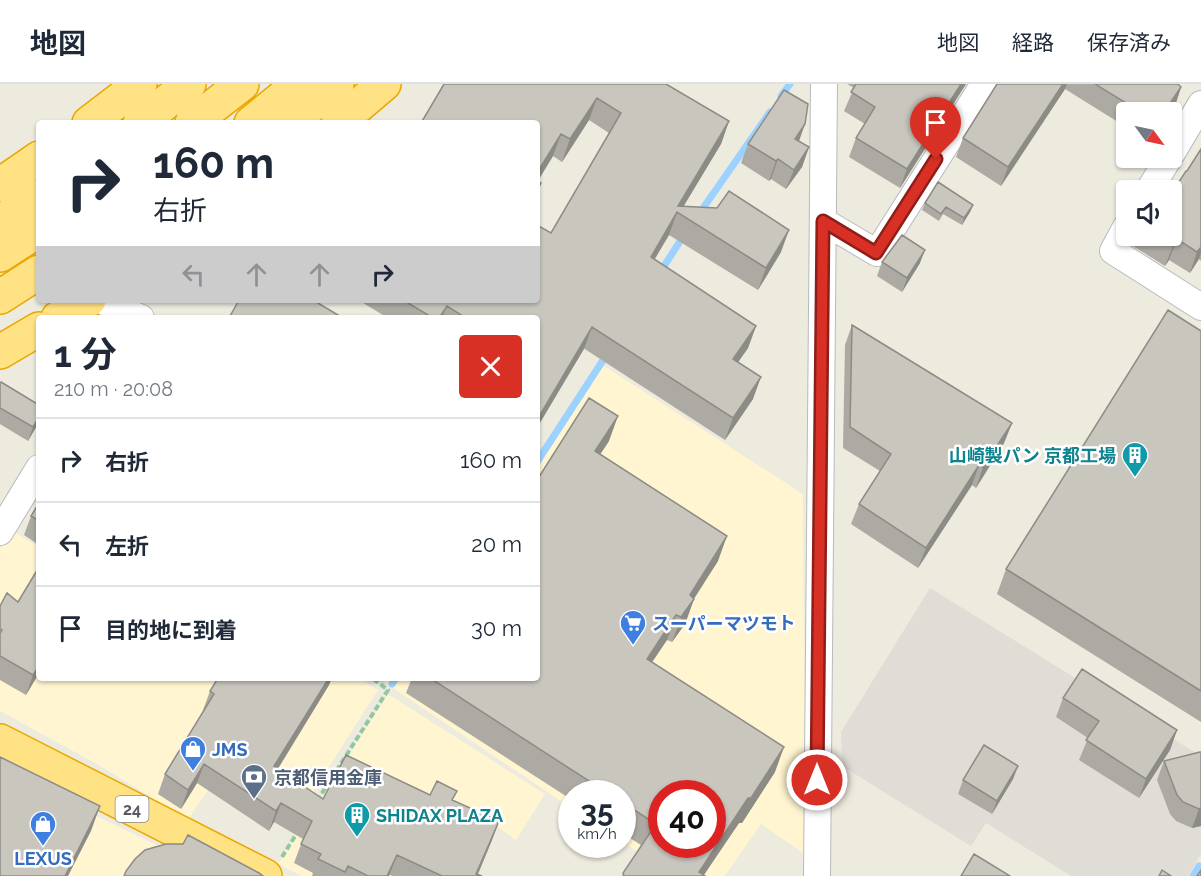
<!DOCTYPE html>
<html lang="ja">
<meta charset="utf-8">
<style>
:root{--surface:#fff;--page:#f2f2f3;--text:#1f2937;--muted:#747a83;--line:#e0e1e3}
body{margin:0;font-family:Raleway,"Noto Sans JP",sans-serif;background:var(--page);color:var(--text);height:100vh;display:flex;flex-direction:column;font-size:22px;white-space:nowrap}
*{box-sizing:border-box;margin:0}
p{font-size:20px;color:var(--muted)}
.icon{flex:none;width:33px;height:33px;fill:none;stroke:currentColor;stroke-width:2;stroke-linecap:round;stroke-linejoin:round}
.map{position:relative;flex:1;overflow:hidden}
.side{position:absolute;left:36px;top:231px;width:504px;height:366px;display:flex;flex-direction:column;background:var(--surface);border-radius:6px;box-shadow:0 2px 4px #0004}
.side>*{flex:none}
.top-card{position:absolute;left:36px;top:36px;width:504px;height:183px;border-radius:6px;box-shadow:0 2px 4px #0004;background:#fff;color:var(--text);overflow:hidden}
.needle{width:39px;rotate:123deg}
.fabs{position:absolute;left:1116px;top:18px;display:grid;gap:12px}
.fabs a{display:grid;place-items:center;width:66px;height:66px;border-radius:6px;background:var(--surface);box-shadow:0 2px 4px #0004;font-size:30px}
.speed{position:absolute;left:558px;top:696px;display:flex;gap:12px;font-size:30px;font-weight:700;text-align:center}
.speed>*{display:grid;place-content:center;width:78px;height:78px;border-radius:50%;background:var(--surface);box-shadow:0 2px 4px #0004;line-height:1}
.speed small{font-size:15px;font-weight:400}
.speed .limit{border:9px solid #d22;background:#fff;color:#111}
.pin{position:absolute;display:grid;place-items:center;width:51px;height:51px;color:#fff;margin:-62px -26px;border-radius:50% 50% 50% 0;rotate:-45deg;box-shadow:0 0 6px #0007}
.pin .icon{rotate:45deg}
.me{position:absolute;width:66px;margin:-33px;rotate:0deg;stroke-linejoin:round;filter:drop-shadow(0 0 4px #0008)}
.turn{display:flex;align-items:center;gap:21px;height:126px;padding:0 18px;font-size:27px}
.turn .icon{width:78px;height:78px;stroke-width:2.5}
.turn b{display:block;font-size:42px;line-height:51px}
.lanes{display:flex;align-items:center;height:57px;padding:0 18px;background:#0003;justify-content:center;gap:30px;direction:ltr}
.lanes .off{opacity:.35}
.round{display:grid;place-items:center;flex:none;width:63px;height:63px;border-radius:6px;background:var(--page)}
.overview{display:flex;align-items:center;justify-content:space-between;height:102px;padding:0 18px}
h1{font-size:36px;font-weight:700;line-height:45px}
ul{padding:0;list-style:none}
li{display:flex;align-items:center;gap:18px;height:84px;padding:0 18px;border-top:2px solid var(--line)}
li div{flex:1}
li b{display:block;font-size:22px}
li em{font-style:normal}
header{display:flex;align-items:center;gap:36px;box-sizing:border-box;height:84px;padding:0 30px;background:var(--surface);border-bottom:2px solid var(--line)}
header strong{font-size:28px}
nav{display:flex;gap:33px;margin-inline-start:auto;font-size:21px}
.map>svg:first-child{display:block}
</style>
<header>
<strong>地図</strong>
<nav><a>地図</a><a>経路</a><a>保存済み</a></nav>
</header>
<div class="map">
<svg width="1201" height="792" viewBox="0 0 1201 792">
<rect width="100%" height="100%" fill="#edeade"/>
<path fill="#fff5d1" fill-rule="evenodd" d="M601,280L803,410L806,771L761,740L725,792H674L623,758L622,710H572L571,724L384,598L387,594H537V374ZM662,710H712V760H662Z
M11,446L39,463V594H358L378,606L306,719L232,670L188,736L102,683L0,627V465Z
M388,610L545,710L516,756L486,735L429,710L391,792H302L278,780Z
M0,685L101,734L219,792H0Z"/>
<path fill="#e0ddd6" d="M930,504L1201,672V770L1188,792H1071L986,739L971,762L842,682L841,648Z"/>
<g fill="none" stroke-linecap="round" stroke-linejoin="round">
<path stroke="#9cd2ff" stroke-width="7" d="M781,12L790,0
M699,130L770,28
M659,190L684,151
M537,378L607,270
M392,600L396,594
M1193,792L1199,782L1201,783"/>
<g stroke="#b7babf" stroke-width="28">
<path id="minor" d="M1172,69L1201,20
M1149,106L1169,74
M823,137L877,169L984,0
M1126,143L1113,167L1201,223
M100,216L141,234
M0,448L39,384
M817,792L824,0"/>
</g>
<g stroke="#eba700" stroke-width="36">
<path id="highway" d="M89,39L140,0
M140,39L189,0
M192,39L242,0
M251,39L299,0
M290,39L337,0
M338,39L384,0
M0,101L39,74
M0,138L39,113
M0,171L39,146
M0,213L39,188
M58,234L89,216
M0,268L39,245
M0,657L265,792"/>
</g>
<path stroke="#91c8a2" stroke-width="4" stroke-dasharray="6 3" stroke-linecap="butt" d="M317,717L388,606L372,594
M282,773L297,749"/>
<use href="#minor" stroke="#fff" stroke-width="26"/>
<use href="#highway" stroke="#ffe283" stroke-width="33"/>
</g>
<path fill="#adaaa3" d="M666,0L729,37L721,60L683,122L781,168L758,206L669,151L654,175L756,242L748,264L738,278L753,315L725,356L537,234H388L358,216H537L551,149L609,49L589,36L562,78L553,72L538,97L541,99L537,111V39H421Z
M847,0H966L900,104L849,73L856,54L865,40L844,27L854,4Z
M997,0H1178L1181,3L1175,22L1170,28H1126V43L1065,5L1001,102L956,73L963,54Z
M799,57L809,63L802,83L786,105L771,95L769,97L741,79L748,60Z
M1201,65V177L1199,175L1190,189L1169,176L1165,182L1133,162L1137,152H1172L1173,107L1187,87Z
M925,119L973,121L970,128L962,141L943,130L939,137L922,126Z
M882,178L920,179L902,208L877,192Z
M852,241L1012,339L1004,359L976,404L972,401L918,484L851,440L859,420L880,387L843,364L845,261Z
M1201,247V638L997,510L1006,485Z
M0,299L39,321V338L28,357L0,340Z
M609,357L600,370L718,477L694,515L685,540L672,558L667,556L652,578L775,688L742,739H739L704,791L705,792H622L641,761L622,749V710H572V716L406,609L412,594H537V396Z
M39,419V461L24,451L31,432Z
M39,483V589L26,611L0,596V522L18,518Z
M329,601L278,685L323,715L430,711L453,717L499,737L492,756L478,790L482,792H393L390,791L389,792H312L313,789L294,779L303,755L274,738L269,747L197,699L181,725L158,710L165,690L204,627L203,626L210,607Z
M1063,614L1177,646L1170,666L1139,714L1079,676L1088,654L1056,633Z
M1201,668V742L1192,744L1176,737L1170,730L1157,696L1164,677Z
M1018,682L1013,695L992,730L958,710L963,696Z"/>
<path fill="#8d8b85" d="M961,0H966L900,104L907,85Z
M1063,0H1067L1065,5L1001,102L1008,83Z
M1181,3L1175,22L1170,28H1164Z
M597,14L589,36L562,78L570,55Z
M729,37L721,60L679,130L677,128L669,151L643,195L651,173L678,122Z
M805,40L798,60L795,55Z
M561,50L553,72L537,98V89Z
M809,63L802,83L786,105L794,86Z
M778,75L771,95L769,97L776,77Z
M973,121L970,128L962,141L964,134Z
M789,146L781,168L758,206L766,184Z
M1177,155L1169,176L1165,182L1173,162Z
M1201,163V169L1199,175L1190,189L1197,168Z
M925,166L920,179L902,208L907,194Z
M447,222L442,234H439Z
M756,242L748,264L725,297L733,275Z
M592,243L584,265L537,344V336Z
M761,293L753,315L725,356L733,334Z
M618,332L609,357L586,392L595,367Z
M39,333V338L28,357L33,343Z
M1012,339L1004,359L976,404L983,383Z
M979,381L972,401L918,484L926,464Z
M727,452L718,477L689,522L694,515L685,540L672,558L690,511Z
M676,531L667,556L638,599L647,575Z
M39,582V589L26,611L33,591Z
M329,594H332L329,601L267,702L274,682Z
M1177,646L1170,666L1139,714L1146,695Z
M784,663L775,688L742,739H739L703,792L699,788L748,714Z
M204,680L197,699L181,725L188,706Z
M1018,682L1013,695L992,730L997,717Z
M281,719L274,738L269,747L276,727Z
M100,722L91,747L68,792H65Z
M1201,724V742L1192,744L1199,725Z
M499,737L492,756L477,792H476Z
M397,771L389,792H387Z"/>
<path fill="#c9c6be" stroke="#8d8b85" stroke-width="1.5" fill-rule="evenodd" d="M444,0H666L729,37L678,122L717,124L729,107L789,146L766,184L677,128L651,173L756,242L733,275L761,293L733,334L592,243L537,336V234H466L447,222L439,234H433L403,216H537V141L551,149L621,29L597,14L570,55L561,50L537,89V39H421Z
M856,0H961L907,85L856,54L875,23L851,8Z
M997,0H1063L1008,83L963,54Z
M1095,0H1178L1181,3L1164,28H1146L1140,25L1139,27Z
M784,6L808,20L805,40L795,55L809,63L794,86L778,75L776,77L748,60Z
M1201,65V163L1197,168L1177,155L1173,162L1156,152H1172V106H1167L1169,104L1173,107L1186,87H1187Z
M537,97L541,99L537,106Z
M938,98L973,121L964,134L946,123L941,130L925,119Z
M902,151L925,166L907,194L882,178Z
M239,216H313L343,234H229Z
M1168,226L1201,247V607L1006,485Z
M852,241L1012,339L983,383L979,381L926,464L859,420L891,370L850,343Z
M1,298L39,321V333L33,343L0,324V299Z
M589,314L618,332L595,367L727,452L690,511L694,515L681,533L676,531L647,575L784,663L751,714H748L699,788L705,792H624L623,789L656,740L622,718V710H609L430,594H537V396ZM662,710H712V760H662Z
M39,419V437L31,432Z
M39,483V582L33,591L0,572V549L2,546L0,545V522L7,509L18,518Z
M1082,585L1177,646L1146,695L1086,656L1099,637L1063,614Z
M218,594H329L274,682L323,715L346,671L430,711L437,697L457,707L452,716L499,737L476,790L482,792H442L397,771L387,792H368L348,782L345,788L318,775L321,770L301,760L312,737L281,719L276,727L204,680L188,706L165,690L214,610L210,607Z
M984,661L1018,682L997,717L963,696Z
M1200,668H1201V724L1199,725L1183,718L1177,711L1164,677Z
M0,673L100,722L65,792H0Z
M188,751L259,789L263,792H124L126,787L135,775L145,766L166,760H183Z
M974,770L1010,792H961Z
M1162,786L1171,792H1159Z
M1201,786V792H1197Z"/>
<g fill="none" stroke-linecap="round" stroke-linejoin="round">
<g stroke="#8d1f18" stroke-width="15">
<path id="route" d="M817,696L823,137L876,169L936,75"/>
</g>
<use href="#route" stroke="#d93025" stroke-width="10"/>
</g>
<defs>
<g id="building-pin" transform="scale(1.35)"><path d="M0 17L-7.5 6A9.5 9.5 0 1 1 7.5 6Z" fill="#0f9aa8" stroke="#fff"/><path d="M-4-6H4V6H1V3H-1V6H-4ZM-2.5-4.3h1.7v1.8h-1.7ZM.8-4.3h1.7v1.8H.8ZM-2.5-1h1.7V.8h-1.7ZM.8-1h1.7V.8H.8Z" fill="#fff"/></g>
<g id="supermarket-pin" transform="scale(1.35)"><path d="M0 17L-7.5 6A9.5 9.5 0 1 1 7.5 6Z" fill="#3f7fe0" stroke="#fff"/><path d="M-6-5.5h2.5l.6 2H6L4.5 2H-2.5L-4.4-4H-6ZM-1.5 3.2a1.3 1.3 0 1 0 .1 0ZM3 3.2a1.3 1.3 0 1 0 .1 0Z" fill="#fff"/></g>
<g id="shop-pin" transform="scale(1.35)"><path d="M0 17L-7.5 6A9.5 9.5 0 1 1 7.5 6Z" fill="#3f7fe0" stroke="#fff"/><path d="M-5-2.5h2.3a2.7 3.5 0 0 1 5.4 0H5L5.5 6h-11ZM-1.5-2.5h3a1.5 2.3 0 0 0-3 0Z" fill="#fff"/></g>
<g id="bank-pin" transform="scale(1.35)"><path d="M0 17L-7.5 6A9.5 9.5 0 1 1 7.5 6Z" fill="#5c6f8a" stroke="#fff"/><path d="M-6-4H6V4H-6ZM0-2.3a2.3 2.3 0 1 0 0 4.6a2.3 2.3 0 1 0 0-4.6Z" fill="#fff"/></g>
</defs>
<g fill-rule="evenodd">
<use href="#building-pin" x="1135" y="371"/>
<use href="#supermarket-pin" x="633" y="539"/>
<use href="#shop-pin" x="193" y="665"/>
<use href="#bank-pin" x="254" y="693"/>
<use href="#building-pin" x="357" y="731"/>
<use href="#shop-pin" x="43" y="740"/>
</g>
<g text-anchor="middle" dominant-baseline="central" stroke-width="5" stroke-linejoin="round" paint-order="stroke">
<rect fill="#fff" stroke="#8a8d90" stroke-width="1.5" x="115.5" y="712" width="33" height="26" rx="4.5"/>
<g font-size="16" font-weight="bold" fill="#585c61">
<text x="132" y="725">24</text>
</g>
<g font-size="18" font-weight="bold" fill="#0d838f" stroke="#fff" text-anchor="end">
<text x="1116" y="371">山崎製パン 京都工場</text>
<text x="376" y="731" text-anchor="start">SHIDAX PLAZA</text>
</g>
<g font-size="18" font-weight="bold" fill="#366cbe" stroke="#fff" text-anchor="start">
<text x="652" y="539">スーパーマツモト</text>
<text x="212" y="665">JMS</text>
<text x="43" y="774" text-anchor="middle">LEXUS</text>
</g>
<g font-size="18" font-weight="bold" fill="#4e5e75" stroke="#fff" text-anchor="start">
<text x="274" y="693">京都信用金庫</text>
</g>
</g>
</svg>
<div class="fabs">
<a><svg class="needle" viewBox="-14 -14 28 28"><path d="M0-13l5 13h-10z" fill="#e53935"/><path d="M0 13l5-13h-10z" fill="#747a83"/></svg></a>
<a><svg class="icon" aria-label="sound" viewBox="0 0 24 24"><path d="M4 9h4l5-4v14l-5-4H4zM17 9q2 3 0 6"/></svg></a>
</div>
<div class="speed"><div>35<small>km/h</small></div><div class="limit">40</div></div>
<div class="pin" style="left:936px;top:75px;background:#d93025"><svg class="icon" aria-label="arrive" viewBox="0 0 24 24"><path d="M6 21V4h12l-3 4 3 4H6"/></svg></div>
<svg class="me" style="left:817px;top:696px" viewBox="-20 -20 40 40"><circle r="17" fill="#d93025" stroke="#fff" stroke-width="3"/><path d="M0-11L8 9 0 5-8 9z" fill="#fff"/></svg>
<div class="top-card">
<div class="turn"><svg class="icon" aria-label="right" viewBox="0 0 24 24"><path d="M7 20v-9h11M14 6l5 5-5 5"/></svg><div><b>160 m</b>右折</div></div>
<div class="lanes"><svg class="icon off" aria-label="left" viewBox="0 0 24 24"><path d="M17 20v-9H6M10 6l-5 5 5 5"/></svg><svg class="icon off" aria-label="ahead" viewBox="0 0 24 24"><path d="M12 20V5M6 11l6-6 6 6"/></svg><svg class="icon off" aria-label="ahead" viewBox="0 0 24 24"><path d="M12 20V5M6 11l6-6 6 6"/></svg><svg class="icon" aria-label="right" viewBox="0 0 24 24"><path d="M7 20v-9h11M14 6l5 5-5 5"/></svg></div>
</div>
<section class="side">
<div class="overview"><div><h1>1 分</h1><p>210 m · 20:08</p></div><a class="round" style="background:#d93025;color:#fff"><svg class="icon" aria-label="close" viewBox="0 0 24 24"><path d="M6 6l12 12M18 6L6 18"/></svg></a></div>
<ul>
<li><svg class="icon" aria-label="right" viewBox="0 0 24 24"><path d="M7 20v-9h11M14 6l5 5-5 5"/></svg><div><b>右折</b></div><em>160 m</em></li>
<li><svg class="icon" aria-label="left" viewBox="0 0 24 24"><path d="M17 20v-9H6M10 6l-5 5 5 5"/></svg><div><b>左折</b></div><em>20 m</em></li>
<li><svg class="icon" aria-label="arrive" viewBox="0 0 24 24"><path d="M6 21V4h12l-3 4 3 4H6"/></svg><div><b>目的地に到着</b></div><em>30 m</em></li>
</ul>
</section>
</div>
